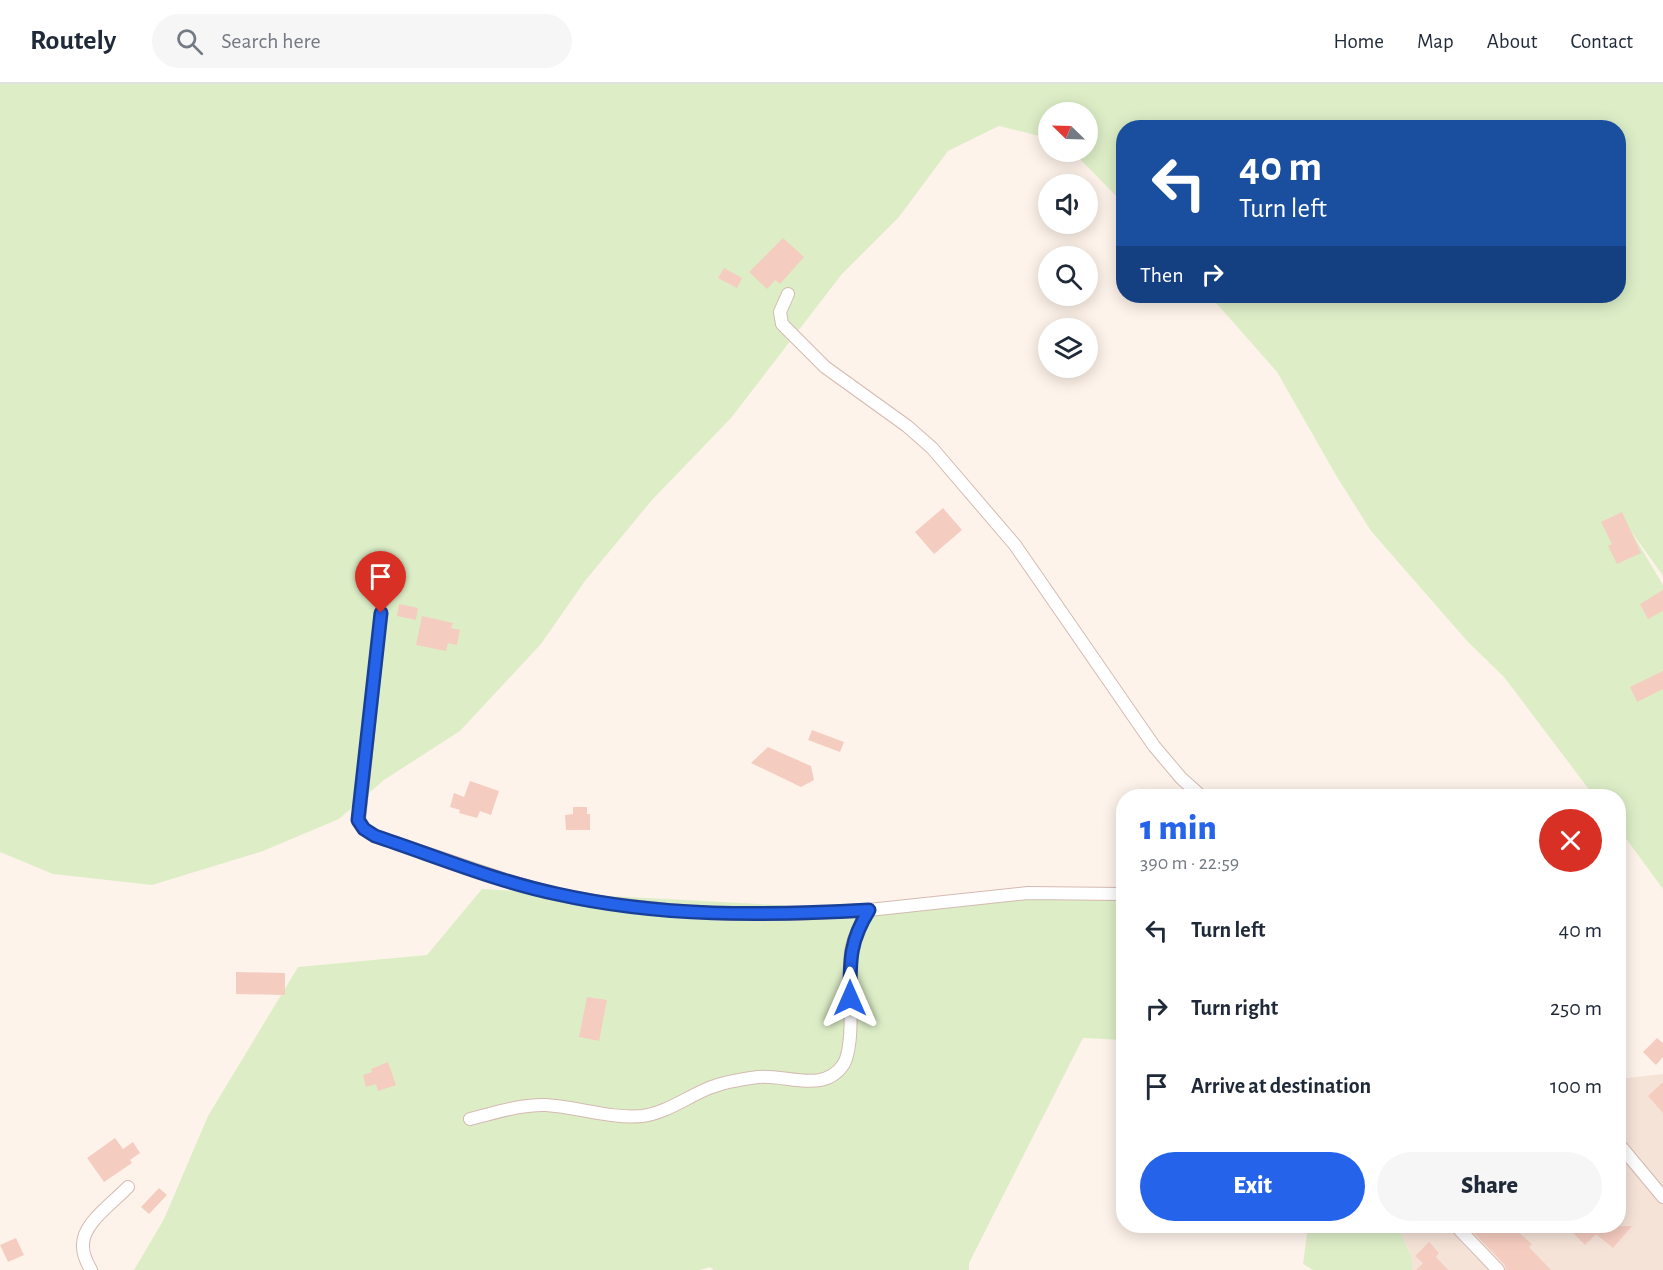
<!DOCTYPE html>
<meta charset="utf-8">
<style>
:root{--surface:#fff;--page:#f6f6f7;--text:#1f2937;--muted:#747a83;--line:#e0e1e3;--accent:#2563eb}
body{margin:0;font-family:"Alegreya Sans",sans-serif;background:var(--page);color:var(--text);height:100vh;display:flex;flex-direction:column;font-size:22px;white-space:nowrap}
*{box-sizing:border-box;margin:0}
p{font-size:20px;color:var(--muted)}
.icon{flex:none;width:33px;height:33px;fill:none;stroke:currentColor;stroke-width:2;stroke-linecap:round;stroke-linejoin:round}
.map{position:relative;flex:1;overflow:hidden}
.details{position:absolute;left:1116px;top:705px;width:510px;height:444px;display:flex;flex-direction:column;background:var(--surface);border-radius:24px;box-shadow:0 3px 15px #0003}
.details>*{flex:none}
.banner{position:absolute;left:1116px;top:36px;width:510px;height:183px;border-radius:24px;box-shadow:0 3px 15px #0003;background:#1a4fa0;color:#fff;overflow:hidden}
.needle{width:39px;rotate:293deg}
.buttons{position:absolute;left:1038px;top:18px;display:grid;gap:12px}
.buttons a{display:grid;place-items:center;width:60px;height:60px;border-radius:50%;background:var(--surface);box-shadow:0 3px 15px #0003;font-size:30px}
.pin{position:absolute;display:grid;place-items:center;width:51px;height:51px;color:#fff;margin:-62px -26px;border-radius:50% 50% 50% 0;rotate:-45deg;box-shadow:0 0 6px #0007}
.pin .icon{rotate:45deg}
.me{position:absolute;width:66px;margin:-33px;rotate:0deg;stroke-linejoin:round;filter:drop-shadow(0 0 4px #0008)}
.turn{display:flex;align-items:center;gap:21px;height:126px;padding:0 24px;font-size:27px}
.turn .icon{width:78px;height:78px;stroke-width:2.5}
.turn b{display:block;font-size:42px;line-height:51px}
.then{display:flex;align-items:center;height:57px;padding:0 24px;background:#0003;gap:12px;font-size:22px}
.round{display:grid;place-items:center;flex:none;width:63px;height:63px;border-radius:32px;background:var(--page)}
.overview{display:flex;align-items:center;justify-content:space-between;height:102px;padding:0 24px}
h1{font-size:36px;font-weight:800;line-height:45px;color:var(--accent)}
.button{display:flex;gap:12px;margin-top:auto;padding:12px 24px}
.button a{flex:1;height:69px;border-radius:36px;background:var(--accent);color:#fff;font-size:24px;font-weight:800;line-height:69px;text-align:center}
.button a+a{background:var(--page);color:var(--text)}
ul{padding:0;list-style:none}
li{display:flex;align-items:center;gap:18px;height:78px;padding:0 24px}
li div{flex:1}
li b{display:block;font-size:22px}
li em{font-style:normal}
header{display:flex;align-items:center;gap:36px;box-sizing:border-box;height:84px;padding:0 30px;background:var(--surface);border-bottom:2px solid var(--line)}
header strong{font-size:28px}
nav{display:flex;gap:33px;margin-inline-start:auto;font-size:21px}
.search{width:420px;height:54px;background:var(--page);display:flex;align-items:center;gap:15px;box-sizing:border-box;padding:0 21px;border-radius:33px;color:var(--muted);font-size:22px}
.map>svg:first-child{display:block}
</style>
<header>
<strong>Routely</strong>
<div class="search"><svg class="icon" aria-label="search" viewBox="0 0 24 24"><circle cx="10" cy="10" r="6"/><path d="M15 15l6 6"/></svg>Search here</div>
<nav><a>Home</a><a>Map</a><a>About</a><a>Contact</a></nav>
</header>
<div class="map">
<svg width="1663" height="1186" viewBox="0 0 1663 1186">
<rect width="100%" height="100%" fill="#fef3ea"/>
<path fill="#f6e3d8" d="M1663,990V1186H1412V1173L1397,1142H1618L1619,1000L1627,994Z"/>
<path fill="#ddeec7" d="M0,0H1663V492L1631,447L1663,501V805L1619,745L1618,712H1594L1504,593L1468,558L1371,447L1337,393L1277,288L1210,212H1618V44H1124L1123,119L1073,68H1088V28H1048V54L999,42L948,67L899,133L842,190L731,334L652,416L585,497L541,560L460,647L384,696L339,735L263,767L152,801L53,790L0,768Z
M482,805L869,826L1028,809L1123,810V956L1083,954L969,1179V1186H714L710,1183L700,1186H134L164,1135L208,1032L298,883L427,871Z
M1308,1142H1397L1412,1173V1186H1313L1303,1180Z"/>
<path fill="#f5ccc0" d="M783,154L804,173L780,200L775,196L767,205L749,188Z
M724,184L742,194L737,204L718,194Z
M943,424L962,446L934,470L915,448Z
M1622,428L1641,469L1617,480L1608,462L1612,460L1601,438Z
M1663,506V527L1648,535L1640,520Z
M399,520L418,524L416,536L397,532Z
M422,532L453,539L451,544L460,546L457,561L448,559L446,567L416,561Z
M1663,587V605L1637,618L1630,603Z
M812,646L844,658L840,668L808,656Z
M768,663L811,682L814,696L801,703L751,679Z
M470,697L499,707L491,731L480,727L477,734L459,729L460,726L450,723L454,709L464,713Z
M573,723H587V730H590V746H566L565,731L573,730Z
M236,888L285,889V911L236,910Z
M587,913L607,916L599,957L579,953Z
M1657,954L1663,959V973L1656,981L1643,968Z
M388,978L396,1001L378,1007L376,1000L366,1003L363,991L372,988L371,985Z
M1663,998V1029L1648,1012Z
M115,1054L123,1065L133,1058L140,1069L130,1076L132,1079L104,1098L87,1074Z
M159,1104L167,1111L149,1130L141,1123Z
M1480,1142H1511L1532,1160L1529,1163L1551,1186H1506L1504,1180L1473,1148Z
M1566,1142H1632L1613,1164L1596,1150L1585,1161Z
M16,1154L24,1171L8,1178L0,1161Z
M1429,1158L1439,1169L1436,1173L1448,1186H1416L1423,1179L1415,1172Z"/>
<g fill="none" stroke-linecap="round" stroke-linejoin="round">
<g stroke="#d4bab1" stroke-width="14">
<path id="minor" d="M788,210L780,228L782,240L825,283L907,342L932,364L1015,461L1154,662L1181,694L1201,712
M381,529L359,736L364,745L375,752L509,797L555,810L605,819L668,826L730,830H795L869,826L1028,809L1124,810
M470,1035C495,1029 521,1020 546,1021C578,1023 611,1035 642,1032C666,1029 687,1013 709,1004C724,998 742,995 758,993C786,990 823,1010 843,981C856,962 848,893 851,868C853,853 861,839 869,826
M1618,1059L1663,1113
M1456,1142L1498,1186
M91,1186C87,1179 83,1171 83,1163C81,1140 113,1119 128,1103"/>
</g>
<use href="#minor" stroke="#fff" stroke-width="12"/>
</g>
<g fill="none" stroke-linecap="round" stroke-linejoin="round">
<g stroke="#184099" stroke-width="15">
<path id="route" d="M381,529L358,736L364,745L375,752C435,772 495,797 557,810C659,833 765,832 869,826C849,858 850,877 850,914"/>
</g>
<use href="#route" stroke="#2563eb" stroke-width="10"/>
</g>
</svg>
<div class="buttons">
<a><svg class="needle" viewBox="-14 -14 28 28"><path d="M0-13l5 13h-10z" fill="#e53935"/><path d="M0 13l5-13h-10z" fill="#747a83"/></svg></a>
<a><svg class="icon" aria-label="sound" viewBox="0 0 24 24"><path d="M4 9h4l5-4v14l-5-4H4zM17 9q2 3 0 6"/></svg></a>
<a><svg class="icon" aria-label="search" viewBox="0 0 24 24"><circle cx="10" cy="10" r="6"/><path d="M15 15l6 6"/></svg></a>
<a><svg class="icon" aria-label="layers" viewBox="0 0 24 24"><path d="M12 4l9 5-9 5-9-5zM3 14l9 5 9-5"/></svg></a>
</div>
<div class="pin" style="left:381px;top:529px;background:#d93025"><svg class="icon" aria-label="arrive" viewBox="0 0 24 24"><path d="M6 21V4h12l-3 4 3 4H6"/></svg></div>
<svg class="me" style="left:850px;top:914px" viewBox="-20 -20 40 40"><path d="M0-17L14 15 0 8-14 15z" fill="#2563eb" stroke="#fff" stroke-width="4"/></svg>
<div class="banner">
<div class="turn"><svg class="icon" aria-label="left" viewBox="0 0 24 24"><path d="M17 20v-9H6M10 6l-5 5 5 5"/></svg><div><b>40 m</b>Turn left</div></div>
<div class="then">Then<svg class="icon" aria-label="right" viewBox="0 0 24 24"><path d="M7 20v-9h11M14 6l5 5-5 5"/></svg></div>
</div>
<section class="details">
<div class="overview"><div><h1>1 min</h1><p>390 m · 22:59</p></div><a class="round" style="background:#d93025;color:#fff"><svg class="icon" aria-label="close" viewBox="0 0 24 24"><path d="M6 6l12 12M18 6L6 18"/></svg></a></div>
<ul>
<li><svg class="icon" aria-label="left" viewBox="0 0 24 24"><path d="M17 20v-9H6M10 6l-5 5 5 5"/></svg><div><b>Turn left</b></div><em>40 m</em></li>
<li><svg class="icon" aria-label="right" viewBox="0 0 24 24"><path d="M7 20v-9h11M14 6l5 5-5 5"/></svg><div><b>Turn right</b></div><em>250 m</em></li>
<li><svg class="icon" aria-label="arrive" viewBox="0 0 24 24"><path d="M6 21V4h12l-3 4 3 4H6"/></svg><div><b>Arrive at destination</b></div><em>100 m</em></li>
</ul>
<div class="button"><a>Exit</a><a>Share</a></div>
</section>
</div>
